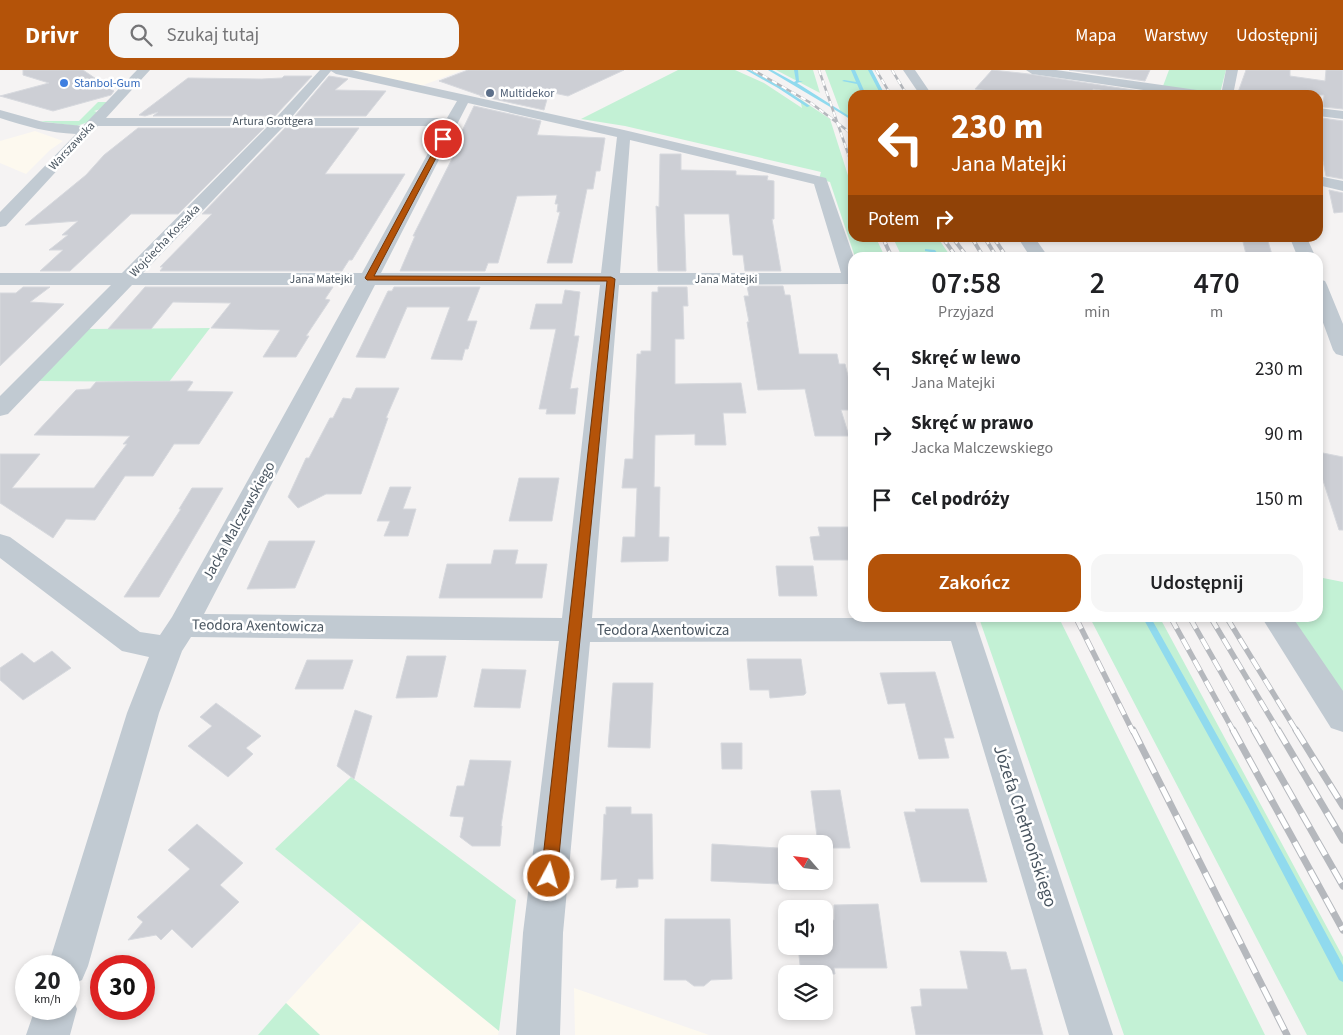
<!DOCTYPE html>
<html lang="pl">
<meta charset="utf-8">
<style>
:root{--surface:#fff;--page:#f6f6f6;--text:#202124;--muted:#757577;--accent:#b45309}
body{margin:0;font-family:"Source Sans 3",sans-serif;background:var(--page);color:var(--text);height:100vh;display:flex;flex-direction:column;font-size:19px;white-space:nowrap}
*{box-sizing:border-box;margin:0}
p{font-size:16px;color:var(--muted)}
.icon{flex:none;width:28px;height:28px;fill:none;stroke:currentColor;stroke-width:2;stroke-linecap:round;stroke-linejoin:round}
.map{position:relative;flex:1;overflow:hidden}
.drawer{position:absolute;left:848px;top:182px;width:475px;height:370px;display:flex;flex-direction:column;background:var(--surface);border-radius:15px;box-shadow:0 2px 8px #0003}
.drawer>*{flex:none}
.top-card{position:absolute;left:848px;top:20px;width:475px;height:152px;border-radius:15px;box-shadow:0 2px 8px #0003;background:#b45309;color:#fff;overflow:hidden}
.needle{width:32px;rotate:298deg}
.fabs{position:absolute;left:778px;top:765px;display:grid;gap:10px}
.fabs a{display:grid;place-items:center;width:55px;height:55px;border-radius:10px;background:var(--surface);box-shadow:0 2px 8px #0003;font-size:25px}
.speed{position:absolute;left:15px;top:885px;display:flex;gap:10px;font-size:25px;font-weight:700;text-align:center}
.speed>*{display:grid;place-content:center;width:65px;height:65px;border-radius:50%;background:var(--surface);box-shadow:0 2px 8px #0003;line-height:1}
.speed small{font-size:12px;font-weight:400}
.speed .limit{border:8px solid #d22;background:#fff;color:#111}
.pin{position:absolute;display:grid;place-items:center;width:42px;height:42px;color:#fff;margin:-21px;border:2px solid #fff;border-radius:50%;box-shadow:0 1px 5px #0007}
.me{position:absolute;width:55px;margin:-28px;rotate:6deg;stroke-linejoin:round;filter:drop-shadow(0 0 4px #0008)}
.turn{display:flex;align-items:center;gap:18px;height:105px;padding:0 20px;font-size:22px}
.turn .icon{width:65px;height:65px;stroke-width:2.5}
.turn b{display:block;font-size:35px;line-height:42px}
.then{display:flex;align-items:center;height:48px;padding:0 20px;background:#0003;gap:10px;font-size:19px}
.eta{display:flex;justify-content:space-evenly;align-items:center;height:85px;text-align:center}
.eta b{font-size:30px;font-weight:600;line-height:35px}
.cta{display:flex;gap:10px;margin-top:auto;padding:10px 20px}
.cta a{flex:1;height:58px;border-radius:15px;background:var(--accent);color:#fff;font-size:20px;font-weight:600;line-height:58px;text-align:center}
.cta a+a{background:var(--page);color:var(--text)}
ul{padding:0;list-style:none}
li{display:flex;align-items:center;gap:15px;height:65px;padding:0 20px}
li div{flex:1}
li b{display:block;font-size:19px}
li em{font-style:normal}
header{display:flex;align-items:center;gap:30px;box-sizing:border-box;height:70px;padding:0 25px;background:var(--accent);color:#fff}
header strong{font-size:24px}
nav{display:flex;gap:28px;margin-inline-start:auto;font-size:18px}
.search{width:350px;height:45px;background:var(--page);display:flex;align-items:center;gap:12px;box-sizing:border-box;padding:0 18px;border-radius:15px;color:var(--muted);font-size:19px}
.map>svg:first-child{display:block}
</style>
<header>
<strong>Drivr</strong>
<div class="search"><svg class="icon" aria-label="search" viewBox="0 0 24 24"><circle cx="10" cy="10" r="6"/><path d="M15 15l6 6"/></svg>Szukaj tutaj</div>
<nav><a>Mapa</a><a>Warstwy</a><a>Udostępnij</a></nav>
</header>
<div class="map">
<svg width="1343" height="965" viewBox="0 0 1343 965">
<rect width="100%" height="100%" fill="#f5f3f3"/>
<path fill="#fdf9ef" d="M351,0H463L421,16Z
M35,61L63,71L50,80L26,104L0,93V71Z
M362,850L499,961L498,965H320L286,933Z
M574,918L709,965H575Z"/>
<path fill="#c3f1d5" d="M678,0H735L764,13L802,38L800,29L830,49L852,118V168H876L885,187H855L830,112L819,109L821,102L625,56L581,49Z
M776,0H813L820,23Z
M825,0H870L884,25H852V51L841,43Z
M1169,0H1226L1220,23L1215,25L1169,18L1163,16Z
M98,32H107L101,39L94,41L97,42L88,52L77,56L38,51H79Z
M893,168H938L951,187H902Z
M210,258L169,312L39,311L88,259Z
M1318,507L1343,512V633L1285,548H1318Z
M979,548H1059L1265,965H1124Z
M1090,548H1160L1343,887V965H1307Z
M351,707L516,830L499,961L275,779Z
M286,933L320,965H258Z"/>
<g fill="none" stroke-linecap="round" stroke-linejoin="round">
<path fill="#90daee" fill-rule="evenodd" d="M746,0H750L780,16L810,36L807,37L778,18Z
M768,0H772L794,12L796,11L794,0H798L799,11H803L797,13L852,48V50Z
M851,0H855L866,25H862L857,14L842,11L844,10L856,12Z
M868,0H872L885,25H881Z
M925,179L935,180L941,188H936L931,182L925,181Z
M1143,548H1151L1253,729L1343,895V912L1339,910L1247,735Z"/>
</g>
<path fill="#cdcfd5" stroke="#d7d9de" d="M23,0H83L114,21L111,25L53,41L0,26L49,13L23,5Z
M468,0H624L568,26L549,22L544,40L480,26H482L439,11Z
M992,0L1029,4L1139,21L1138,25L1093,19V25H994L996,22L975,19Z
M1069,0H1150L1145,11Z
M1246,0H1290V6L1325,11L1326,0H1343V39L1323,37L1324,25H1237Z
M284,6H312L275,46H153L158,42L145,46L139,45L188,8L262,9L282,8Z
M329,6L348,9L335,20L386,21L366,46H295Z
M474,36L541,51L537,65L605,68L600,101H596L593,119H587L572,193H547L560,142H557L558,134H555L557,125L517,126L498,193H488L485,201H400L415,166H413L463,67L460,65Z
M1322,48L1343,51V109L1326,106L1322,86H1319Z
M138,58H264L178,144H131L70,201H40L63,180H49L68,165H62L78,151L25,155L86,105L104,85Z
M285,58H359L325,104H405L352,190H349L342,201H160L163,197H160L212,144H202Z
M660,84H681V100L736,101V105L768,106L767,110L774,111V149H772L781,201H745L743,185H733L729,144H684L686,201H658L656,136L659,137Z
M1329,120L1343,123V142L1334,143Z
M1242,168H1267L1273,188H1247Z
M747,216H783L785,225H790L799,284H837L839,294H845L852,321V340H841L849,366H815L805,319L758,320L747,252H749L744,226H749Z
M23,217H50L30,232L64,234L0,296V223H16Z
M145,217H333L325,229L330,230L306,266H309L296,287H263L280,260L211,258L231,233L173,232L151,259H108Z
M394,217H480L467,251H477L468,279H465L462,290L431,289L450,237H407L385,288L356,287L388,221H392Z
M658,217H687L688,236H683L684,269H675V314L741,313L746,343H723L726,375H695V364L655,365L654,417H660L659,467H669L668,491L621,492L623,467H635L637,418H622L625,389H633L637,284H641V281H651L652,222H658Z
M565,220L580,222L574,266H579L570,319L578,318L575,344H546L547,339H539L556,259H530L536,234H562Z
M190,311L193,312L187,321L233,322L199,374H174L153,406H125L95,450L66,449L53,468L0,433V384H40L12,418H94L127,374H123L130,366L34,365L76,320L90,319L96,312Z
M356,318H399L386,348H388L361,424H326L298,438L288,427L306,388H309L330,348H333L343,328L351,329Z
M1318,382L1343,387V460H1339L1318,395Z
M519,408H559L552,451H509Z
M390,417H411L403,439H416L408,466H384L390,451H377Z
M192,418H223L159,527H124L181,439H179Z
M818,457H852V490H814L810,467L820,466Z
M269,471H315L295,518L247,519Z
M494,480H518L515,494H547L542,528H439L447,494H491Z
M776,496H813L817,526H779Z
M52,581L71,598L23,630L0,610V598L22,583L34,593Z
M407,586H446L437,627L396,628Z
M747,589H801L806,623L804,625L770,628L769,620H750Z
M307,590H353L343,619H295Z
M482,599L526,600L520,638L474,637Z
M935,602L954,668H944L949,688L919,689L905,633L888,634L880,603Z
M613,613H653L650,678L608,677Z
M216,633L261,666L246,678L253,684L228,707L188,676L212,656L200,647Z
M355,640L372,646L354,709L337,696Z
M721,673H742V699H722Z
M470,690L511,691L501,756H502L500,776H472L460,767L464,747L450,746L457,716H464Z
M840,720L850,778H824V774H818L811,721Z
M606,737H631V744H652L653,809H638V817L616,818L617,809L601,810L604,744L606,745Z
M915,739H968L987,812H921L904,742H916Z
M197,754L243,793L220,815L239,832L192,878L172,859L161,870L156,865L128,870L143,852L137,847L190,799L168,780Z
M712,774L778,778L779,814L711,811Z
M878,834L887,898H834L835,904H801L798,876H824V861H829L827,850H834V835Z
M665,849H730L732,909L711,910L704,916H694L686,910H664Z
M960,881L1006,882L1011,900L1026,899L1043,965H916L911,937L922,936L920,919H968Z"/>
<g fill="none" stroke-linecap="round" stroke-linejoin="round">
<path fill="#c1cad2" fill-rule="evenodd" d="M137,0H150L106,48H276L320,0H352L624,60L826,108L854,188H852V214L619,215L592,548H974L1113,965H1069L951,571L590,572L563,863L560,965H516L523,863L559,571L191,567L182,581L159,643L88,896L82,910L69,916V896H48L127,643L149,587L122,581L0,488V464L10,467L140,562L160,565L172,547L356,215H132L8,344L0,346V326L111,215H0V203H122L268,56H98L6,156L0,157V142L76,64C49,63 25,56 0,48V40L43,52L83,56ZM331,1L336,4L457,31L447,48H291ZM468,33L617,67L601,203H381ZM284,56H443L362,203H143ZM630,70L814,114L841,203H620ZM375,215H600L562,548L204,544Z
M903,0H915L932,25H920Z
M1026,0H1056L1204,21L1210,25H1178L1032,4Z
M1226,0H1238L1233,25H1221Z
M1318,38L1343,41V49L1318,46Z
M1318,106L1343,111V121L1318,115Z
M1018,168H1035L1049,188H1031Z
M1290,168H1307L1316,188H1298Z
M1318,209L1325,211L1327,215L1343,254V286L1336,284L1333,280L1318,239Z
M1262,548H1293L1343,621V662L1331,658Z
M69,923L71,924L77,939L70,965H26L35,939H69Z"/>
<g stroke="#b5b8bd" stroke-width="2.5">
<path id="rail-far3" d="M753,0L811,33L852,64
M819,0L852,95
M876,0L891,25
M892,0L907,25"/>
</g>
<g stroke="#b5b8bd" stroke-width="4">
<path id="rail-far2" d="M883,168L892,188
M943,168L957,188
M953,168L968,188
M972,168L984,188
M985,168L997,188
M994,168L1007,188"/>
</g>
<g stroke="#b5b8bd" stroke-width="5.5">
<path id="rail-far1" d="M1076,548L1133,662
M1171,548L1234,662
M1190,548L1255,662
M1211,548L1279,662
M1227,548L1297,662"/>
</g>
<g stroke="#b5b8bd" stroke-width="7">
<path id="rail" d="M1133,660L1287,965
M1233,660L1343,860
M1254,660L1343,816
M1278,660L1343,770
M1296,660L1343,736"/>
</g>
<use href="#rail-far3" stroke="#fff" stroke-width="2" stroke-dasharray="5.5" stroke-linecap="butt"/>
<use href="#rail-far2" stroke="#fff" stroke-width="2.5" stroke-dasharray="7" stroke-linecap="butt"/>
<use href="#rail-far1" stroke="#fff" stroke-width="4" stroke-dasharray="12" stroke-linecap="butt"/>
<use href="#rail" stroke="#fff" stroke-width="5" stroke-dasharray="16" stroke-linecap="butt"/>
</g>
<path fill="#b45309" stroke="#753606" d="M441,67L446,69L374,206L611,207L615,209L557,806L555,812L549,814L544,812L541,806L607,211L367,210L365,208Z"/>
<circle fill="#3f7fe0" stroke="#fff" stroke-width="2" cx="64" cy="13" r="5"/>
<circle fill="#5c6f8a" stroke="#fff" stroke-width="2" cx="490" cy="23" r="5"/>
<g text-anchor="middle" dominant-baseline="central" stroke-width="5" stroke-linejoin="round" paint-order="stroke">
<g font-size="12" fill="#366cbe" stroke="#fff" text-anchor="start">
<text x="74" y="13">Stanbol-Gum</text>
</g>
<g font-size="12" fill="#4e5e75" stroke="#fff" text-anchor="start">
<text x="500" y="23">Multidekor</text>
</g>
<g font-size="12" fill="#4a5661" stroke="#fff">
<text x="273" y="51">Artura Grottgera</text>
<text transform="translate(72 76) rotate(-47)">Warszawska</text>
<text transform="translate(165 171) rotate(-46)">Wojciecha Kossaka</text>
<text x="321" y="209">Jana Matejki</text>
<text x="726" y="209">Jana Matejki</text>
</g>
<g font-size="15" fill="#4a5661" stroke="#fff">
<text transform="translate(239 451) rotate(-61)">Jacka Malczewskiego</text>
<text transform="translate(258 556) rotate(1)">Teodora Axentowicza</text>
<text x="663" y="560">Teodora Axentowicza</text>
</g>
<g font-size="18" fill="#4a5661" stroke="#fff">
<text transform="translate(1025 756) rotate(72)">Józefa Chełmońskiego</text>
</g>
</g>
</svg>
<div class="fabs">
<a><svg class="needle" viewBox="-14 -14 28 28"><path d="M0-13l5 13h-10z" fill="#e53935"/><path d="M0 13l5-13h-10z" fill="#757577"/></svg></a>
<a><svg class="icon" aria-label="sound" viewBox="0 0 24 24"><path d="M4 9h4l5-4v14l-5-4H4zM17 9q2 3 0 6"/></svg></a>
<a><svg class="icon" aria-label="layers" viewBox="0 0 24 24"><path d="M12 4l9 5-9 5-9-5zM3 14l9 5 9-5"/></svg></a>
</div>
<div class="speed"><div>20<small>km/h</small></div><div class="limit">30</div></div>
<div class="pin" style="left:443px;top:69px;background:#d93025"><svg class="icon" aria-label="arrive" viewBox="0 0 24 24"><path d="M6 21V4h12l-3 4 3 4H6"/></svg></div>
<svg class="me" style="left:549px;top:806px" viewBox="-20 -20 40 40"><circle r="17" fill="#b45309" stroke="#fff" stroke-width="3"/><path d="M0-11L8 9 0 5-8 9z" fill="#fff"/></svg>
<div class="top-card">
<div class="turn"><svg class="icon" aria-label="left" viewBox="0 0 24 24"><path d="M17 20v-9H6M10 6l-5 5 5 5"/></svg><div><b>230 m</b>Jana Matejki</div></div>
<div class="then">Potem<svg class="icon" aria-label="right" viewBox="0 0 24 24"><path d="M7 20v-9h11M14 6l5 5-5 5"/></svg></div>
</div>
<section class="drawer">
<div class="eta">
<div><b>07:58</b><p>Przyjazd</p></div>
<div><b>2</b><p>min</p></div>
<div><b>470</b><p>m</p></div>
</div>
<ul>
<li><svg class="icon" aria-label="left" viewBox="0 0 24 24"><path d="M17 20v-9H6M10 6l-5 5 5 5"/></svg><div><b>Skręć w lewo</b><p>Jana Matejki</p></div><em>230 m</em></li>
<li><svg class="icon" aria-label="right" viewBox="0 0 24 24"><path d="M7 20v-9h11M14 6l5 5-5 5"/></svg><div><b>Skręć w prawo</b><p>Jacka Malczewskiego</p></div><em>90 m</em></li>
<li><svg class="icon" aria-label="arrive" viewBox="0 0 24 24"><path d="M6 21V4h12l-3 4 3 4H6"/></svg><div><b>Cel podróży</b></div><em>150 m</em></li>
</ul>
<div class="cta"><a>Zakończ</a><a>Udostępnij</a></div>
</section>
</div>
